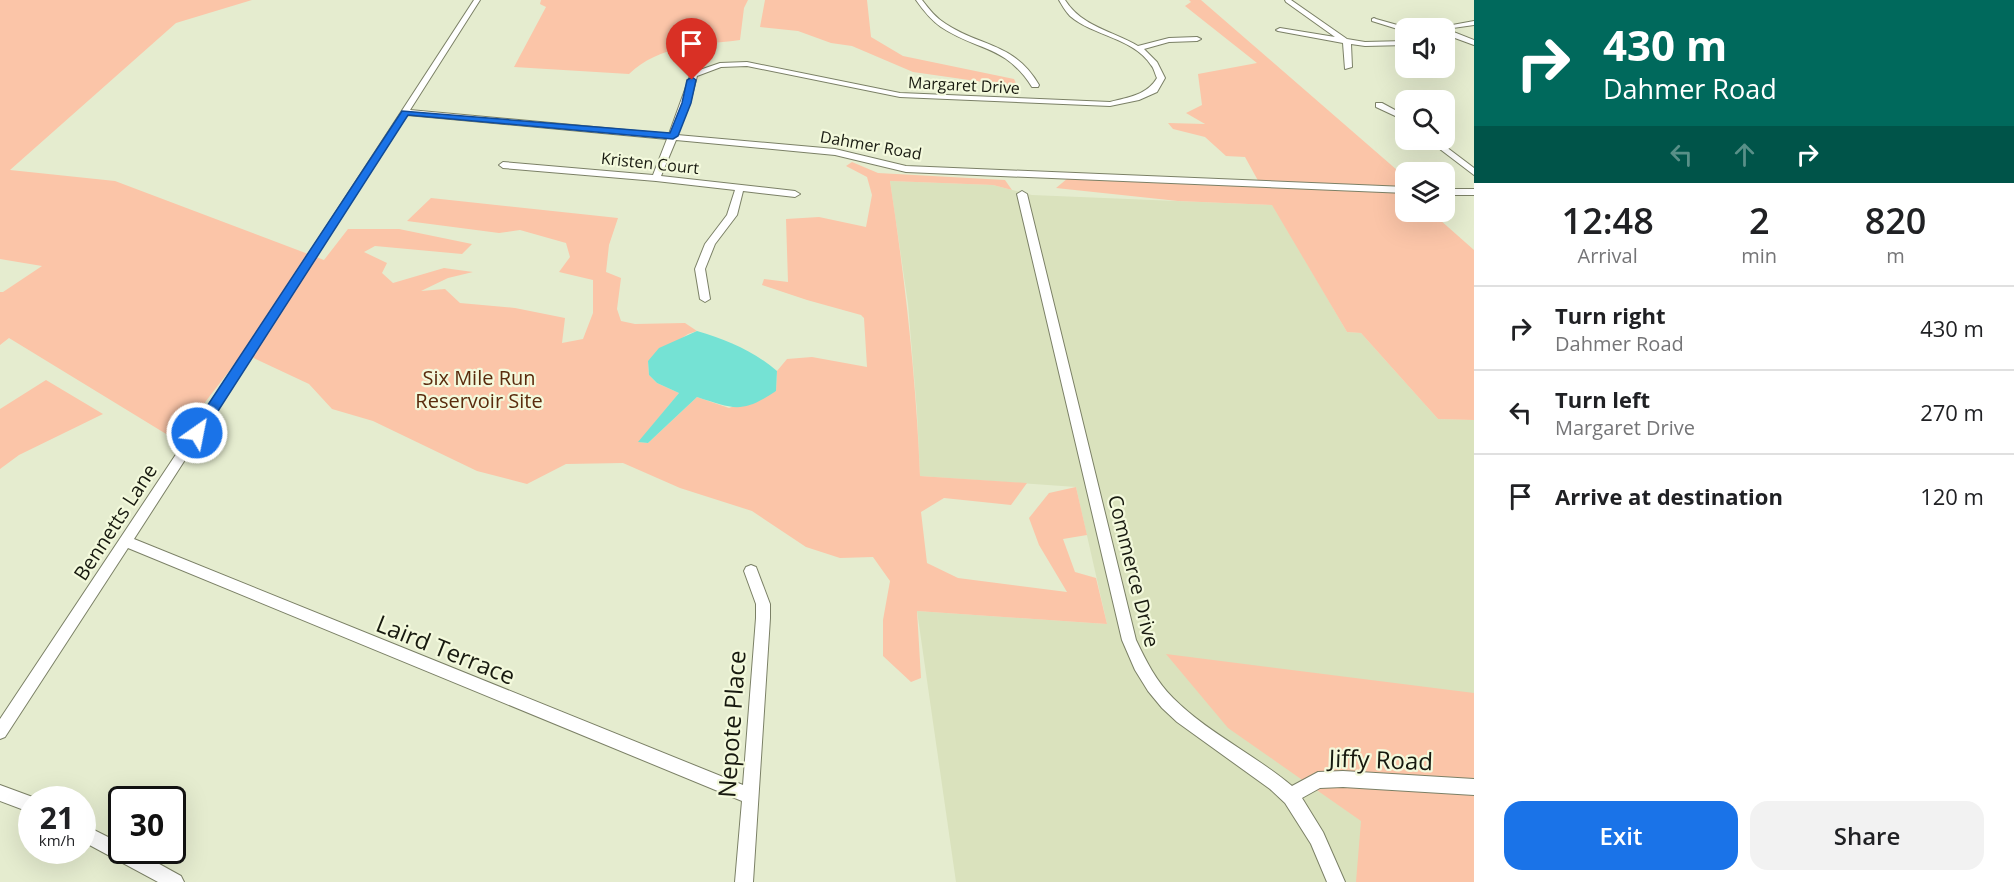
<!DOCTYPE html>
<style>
:root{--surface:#fff;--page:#f2f2f2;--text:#202124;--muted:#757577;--line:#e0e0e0;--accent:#1a73e8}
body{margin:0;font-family:"Open Sans",sans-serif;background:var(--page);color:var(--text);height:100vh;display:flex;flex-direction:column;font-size:22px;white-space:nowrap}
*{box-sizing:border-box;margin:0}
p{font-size:20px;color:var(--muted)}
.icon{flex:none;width:33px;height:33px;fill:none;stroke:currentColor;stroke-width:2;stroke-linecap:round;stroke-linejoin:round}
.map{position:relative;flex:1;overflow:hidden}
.details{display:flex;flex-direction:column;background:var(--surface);width:540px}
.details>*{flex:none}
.hud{background:#00695c;color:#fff;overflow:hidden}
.fabs{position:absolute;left:1395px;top:18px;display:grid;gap:12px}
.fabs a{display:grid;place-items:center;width:60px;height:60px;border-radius:12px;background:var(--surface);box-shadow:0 6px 24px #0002;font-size:30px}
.speed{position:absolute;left:18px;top:786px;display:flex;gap:12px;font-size:30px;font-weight:700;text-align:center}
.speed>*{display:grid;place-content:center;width:78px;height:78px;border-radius:50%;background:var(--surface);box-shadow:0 6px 24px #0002;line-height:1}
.speed small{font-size:15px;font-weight:400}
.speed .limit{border:3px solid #111;border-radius:9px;background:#fff;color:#111}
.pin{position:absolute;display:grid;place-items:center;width:51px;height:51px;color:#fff;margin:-62px -26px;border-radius:50% 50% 50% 0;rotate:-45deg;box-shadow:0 0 6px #0007}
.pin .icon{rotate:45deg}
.me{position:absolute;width:66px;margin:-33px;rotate:33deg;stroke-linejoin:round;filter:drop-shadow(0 0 4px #0008)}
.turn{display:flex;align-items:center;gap:21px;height:126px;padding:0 30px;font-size:27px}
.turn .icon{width:78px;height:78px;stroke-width:2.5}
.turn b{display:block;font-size:42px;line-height:51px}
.lanes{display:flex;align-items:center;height:57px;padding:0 30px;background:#0003;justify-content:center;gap:30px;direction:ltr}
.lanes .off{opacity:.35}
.eta{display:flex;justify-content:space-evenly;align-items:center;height:102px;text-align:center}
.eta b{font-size:36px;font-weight:600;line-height:42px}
.button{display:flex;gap:12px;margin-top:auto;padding:12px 30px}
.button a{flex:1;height:69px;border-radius:18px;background:var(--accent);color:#fff;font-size:24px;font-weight:600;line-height:69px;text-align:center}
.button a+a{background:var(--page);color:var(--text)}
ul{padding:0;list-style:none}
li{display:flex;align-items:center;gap:18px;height:84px;padding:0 30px;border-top:2px solid var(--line)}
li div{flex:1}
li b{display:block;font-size:22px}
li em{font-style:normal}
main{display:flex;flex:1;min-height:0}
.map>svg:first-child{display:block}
</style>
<main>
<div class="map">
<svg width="1474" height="882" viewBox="0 0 1474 882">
<rect width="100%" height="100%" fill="#e5eccf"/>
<path fill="#dae2bd" d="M890,181L993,185L1032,195L1273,205L1347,332L1361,333L1438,419L1474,420V882H956L917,611L1107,624L1076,487L920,476L917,412L908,304Z"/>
<path fill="#fbc5a8" d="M0,0H252L176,23L10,170L115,181L324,260L348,229H399L472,244L462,254L375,246L364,252L387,263L382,273L393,283L444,268L473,272L448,278L421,291L445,289L460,303L515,308L565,318L562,343L583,339L593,313V280L559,272L570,257L566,243L520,230L499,233L407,221L431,198L618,218L609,245L606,272L621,278L617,309L621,321L635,324L685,323L697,331L688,334L648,361L649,375L657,383L679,393L639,442L648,443L697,397L729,408L776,391L777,371L787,359L812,357L867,367L864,318L861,315L807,300L762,285L764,279L788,282L786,219L819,217L866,227L872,195L867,177L846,166L852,162L878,173L1005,180L1012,190L993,185L890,181C905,279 916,377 920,476L1027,483L1011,505L944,498L921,512L927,563L958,578L1067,592L1039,545L1029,518L1049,493L1076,487L1087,535L1063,539L1075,572L1096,578L1107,624L917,611L921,678L911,682L883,656V620L890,581L873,557L840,558L806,547L752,511L680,488L623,463L566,464L527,484L477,471L373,421L332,409L309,384L243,353L176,440L9,338L0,345V292H3L42,266L0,259Z
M541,0H748L744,8L740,40C701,45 659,45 629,74L514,67L546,7L540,4Z
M765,0H867L871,37L903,56L1014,79L1018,87L913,72L852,46L831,43L798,31L760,27Z
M1189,0H1201L1405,177L1406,212H1431L1474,250V420L1438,419L1361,333L1347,332L1272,205L1178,201L1056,188L1068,178L1261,186L1245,157L1226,156L1205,137L1173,129L1168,123L1205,124L1186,113L1202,105L1198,74L1257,63L1185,6L1191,2Z
M46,380L103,414L19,455L0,469V409Z
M1166,654L1474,693V882H1356L1361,821L1228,728Z"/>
<path fill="#75e2d4" d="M697,331C727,340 754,351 777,371L776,391C742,414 734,409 697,397L648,443L638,442L679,393L657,383L649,375L648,361L659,348Z"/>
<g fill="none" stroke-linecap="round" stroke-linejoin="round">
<g stroke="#7b8066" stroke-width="2">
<path id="minor" d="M474,0H480L410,110L669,134L691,73L720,63L747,62L900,93L1110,102C1129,97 1147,95 1157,78C1155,74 1154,68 1151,65C1134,38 1093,36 1070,16C1065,11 1062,5 1059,0H1065C1082,27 1113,31 1138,46L1169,38L1197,37L1201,39L1197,41L1169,42L1144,49L1157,62L1165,78L1157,92L1139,100L1110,106L900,97L747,66L721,67L697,76L690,103L677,135L835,149L906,166L1406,187V193L906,172L835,155L676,140L661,176L795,191L800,194L795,197L743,191L737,215L715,244L705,269L710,299L705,302L700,299L695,269L705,244L727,215L735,190L656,181L503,168L499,165L503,162L653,175L667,139L407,115L134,539L743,785L756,618V604L744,571L746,567L751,565L756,567L770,604V618L753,882H735L742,801L128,548L5,737L0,739V719L276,304Z
M916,0H922C929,9 936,18 946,24C981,47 1015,43 1039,85L1038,87H1032C1006,45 977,51 941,27C931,20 923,10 916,0Z
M1285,0H1291L1347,39L1365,42L1406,41V45L1365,46L1351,44L1352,67L1345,69L1343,43L1278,31L1276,30L1280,28L1335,37L1286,2Z
M1374,18L1376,19L1408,28H1406V32L1404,31L1372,21V19Z
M1474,21V25L1446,29L1474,40V45L1444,34V28H1436Z
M1433,68H1441L1447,72L1440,74Z
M1376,103H1382L1406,116V121L1376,107Z
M1428,140H1437L1474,168V175Z
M1444,189H1474V195H1444Z
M1022,191L1027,194L1136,640C1146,661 1156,681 1173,698C1208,733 1254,754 1292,786L1318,772L1343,771L1474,779V795L1343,787L1320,788L1302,798L1323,832L1345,882H1327L1311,844L1285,803L1270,789L1177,722L1162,708L1148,691L1135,670L1122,640L1017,194Z
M0,785L38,799L32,800V813L0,801Z
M82,824L122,844V850H134L181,876L184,882H158L82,841Z"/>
</g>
<use href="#minor" fill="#fff" fill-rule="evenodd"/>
</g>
<path fill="#1a73e8" stroke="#114b97" stroke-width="1.5" d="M692,77L696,80L691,103L678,136L673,139L408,115L202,436H192L190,433L192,429L402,111L670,133L682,103L687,80Z"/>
<g text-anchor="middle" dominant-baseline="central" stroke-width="4.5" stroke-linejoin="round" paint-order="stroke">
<g font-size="16" fill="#17190f" stroke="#f3f9dc">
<text transform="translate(964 85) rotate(3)">Margaret Drive</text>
<text transform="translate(871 145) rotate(10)">Dahmer Road</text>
<text transform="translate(650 163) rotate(6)">Kristen Court</text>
</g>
<g font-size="20" fill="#5a2b0d" stroke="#f3f9dc">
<text x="479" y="377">Six Mile Run<tspan x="479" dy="23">Reservoir Site</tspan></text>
</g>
<g font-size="20" fill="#17190f" stroke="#f3f9dc">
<text transform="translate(115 522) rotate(-57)">Bennetts Lane</text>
<text transform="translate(1134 571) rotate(76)">Commerce Drive</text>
</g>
<g font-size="24" fill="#17190f" stroke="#f3f9dc">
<text transform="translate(446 649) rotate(22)">Laird Terrace</text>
<text transform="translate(731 724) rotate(-86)">Nepote Place</text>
<text transform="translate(1381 759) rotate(2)">Jiffy Road</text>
</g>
</g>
</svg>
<div class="fabs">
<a><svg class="icon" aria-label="sound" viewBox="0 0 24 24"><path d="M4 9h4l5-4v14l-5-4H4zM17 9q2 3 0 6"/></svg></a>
<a><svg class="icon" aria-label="search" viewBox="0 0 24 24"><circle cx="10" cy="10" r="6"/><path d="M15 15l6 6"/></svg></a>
<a><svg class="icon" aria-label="layers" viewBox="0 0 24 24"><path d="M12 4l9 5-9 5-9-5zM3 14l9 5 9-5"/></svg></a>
</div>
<div class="speed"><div>21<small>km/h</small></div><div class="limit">30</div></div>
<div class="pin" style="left:692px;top:80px;background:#d93025"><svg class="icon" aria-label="arrive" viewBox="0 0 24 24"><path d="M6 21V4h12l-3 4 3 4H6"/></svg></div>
<svg class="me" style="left:197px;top:433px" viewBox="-20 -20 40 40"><circle r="17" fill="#1a73e8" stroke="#fff" stroke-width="3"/><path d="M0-11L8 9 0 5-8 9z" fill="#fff"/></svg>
</div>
<section class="details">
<div class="hud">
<div class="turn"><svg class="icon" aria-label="right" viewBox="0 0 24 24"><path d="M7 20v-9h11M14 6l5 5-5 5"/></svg><div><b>430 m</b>Dahmer Road</div></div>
<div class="lanes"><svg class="icon off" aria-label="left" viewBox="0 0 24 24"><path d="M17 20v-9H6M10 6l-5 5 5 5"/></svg><svg class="icon off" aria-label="ahead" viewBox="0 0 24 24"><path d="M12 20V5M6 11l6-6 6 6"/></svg><svg class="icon" aria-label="right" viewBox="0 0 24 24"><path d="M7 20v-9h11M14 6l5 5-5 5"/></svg></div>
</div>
<div class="eta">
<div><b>12:48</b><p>Arrival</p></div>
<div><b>2</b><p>min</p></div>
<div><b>820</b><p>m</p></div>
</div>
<ul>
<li><svg class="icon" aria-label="right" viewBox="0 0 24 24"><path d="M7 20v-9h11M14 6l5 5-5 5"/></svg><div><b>Turn right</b><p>Dahmer Road</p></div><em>430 m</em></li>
<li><svg class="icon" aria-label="left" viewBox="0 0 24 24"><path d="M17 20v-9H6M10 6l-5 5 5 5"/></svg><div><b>Turn left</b><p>Margaret Drive</p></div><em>270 m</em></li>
<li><svg class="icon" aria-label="arrive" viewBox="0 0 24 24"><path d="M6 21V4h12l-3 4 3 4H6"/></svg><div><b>Arrive at destination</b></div><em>120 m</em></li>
</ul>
<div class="button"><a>Exit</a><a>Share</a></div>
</section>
</main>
